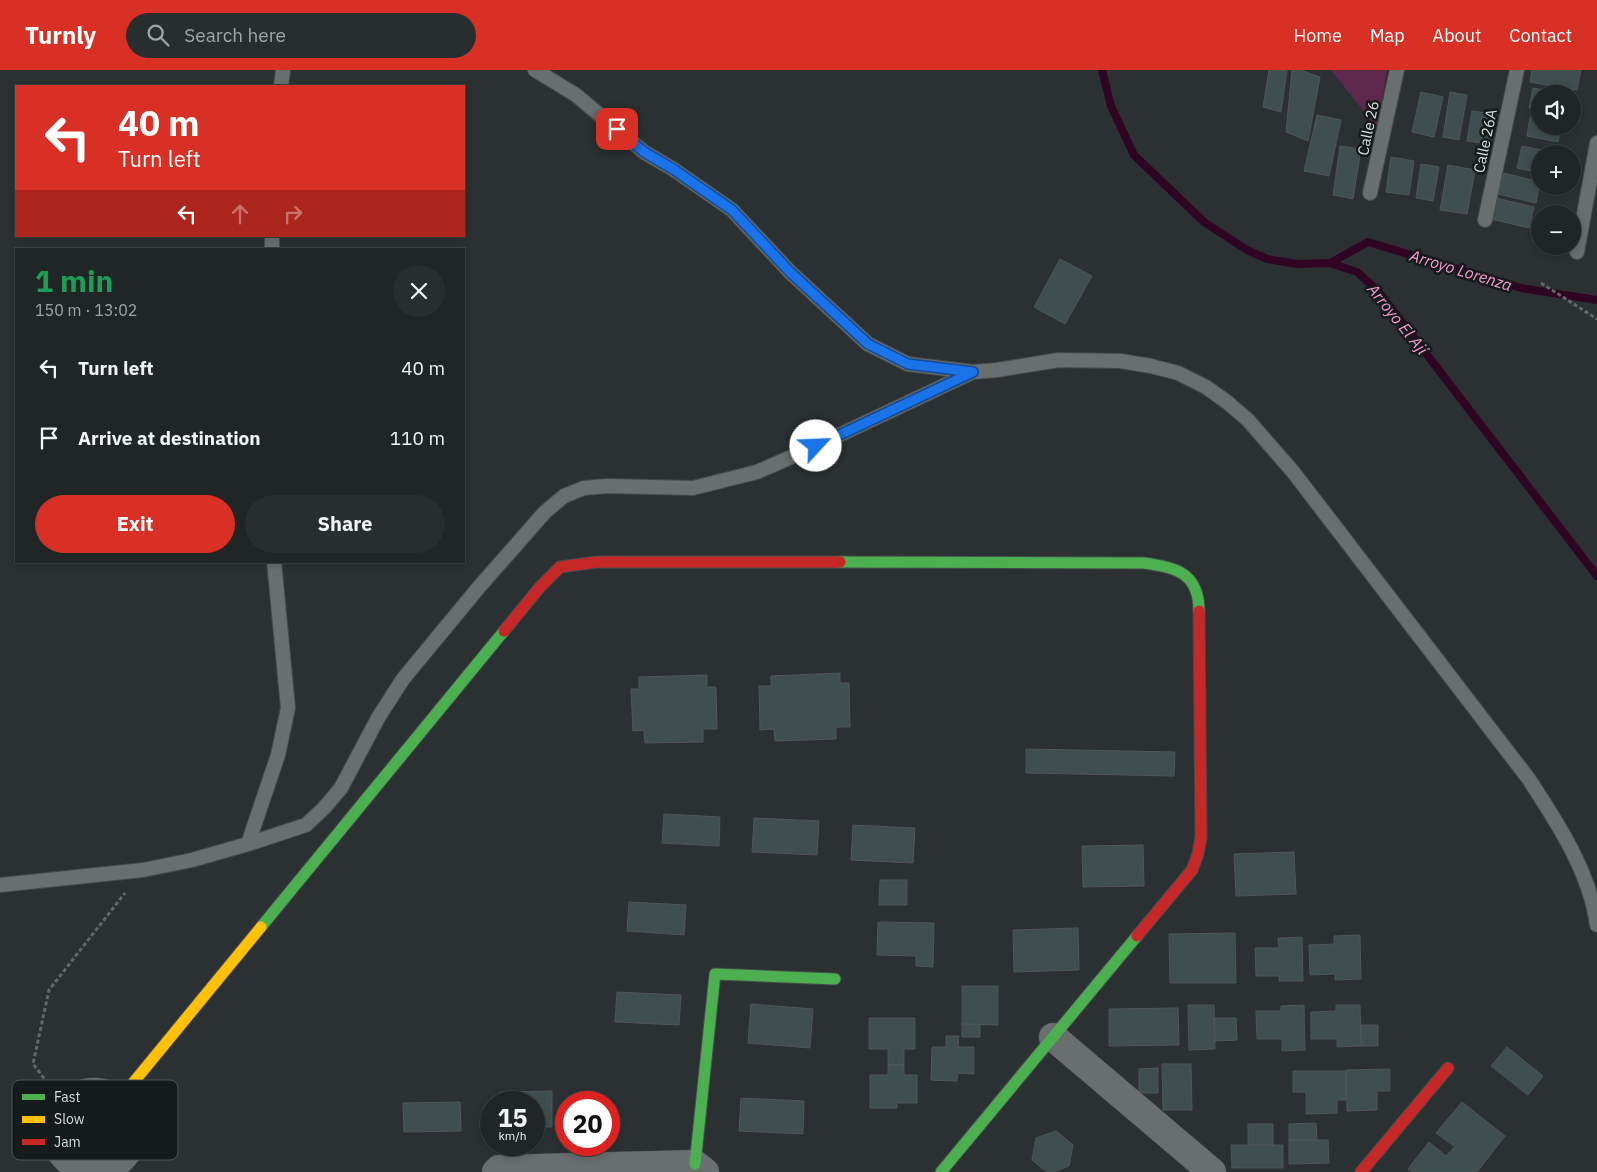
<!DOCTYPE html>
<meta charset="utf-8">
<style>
:root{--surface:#202526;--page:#282d2e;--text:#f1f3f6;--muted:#a2a5a7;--line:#3d4243;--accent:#d93025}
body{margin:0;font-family:"IBM Plex Sans",sans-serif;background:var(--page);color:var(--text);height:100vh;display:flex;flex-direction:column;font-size:19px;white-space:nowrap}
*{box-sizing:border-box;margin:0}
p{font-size:16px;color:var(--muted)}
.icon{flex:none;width:28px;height:28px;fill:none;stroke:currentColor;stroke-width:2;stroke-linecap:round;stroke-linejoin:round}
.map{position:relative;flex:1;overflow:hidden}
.side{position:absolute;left:15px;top:178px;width:450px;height:315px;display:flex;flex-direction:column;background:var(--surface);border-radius:0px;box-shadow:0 2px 8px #0003,0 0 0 1px var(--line)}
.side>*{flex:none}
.top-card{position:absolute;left:15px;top:15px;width:450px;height:152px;border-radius:0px;box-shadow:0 2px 8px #0003,0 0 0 1px var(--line);background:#d93025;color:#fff;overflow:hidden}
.controls{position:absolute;left:1531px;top:15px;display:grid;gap:10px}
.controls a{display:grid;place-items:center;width:50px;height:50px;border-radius:50%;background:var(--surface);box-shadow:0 2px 8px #0003,0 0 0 1px var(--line);font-size:25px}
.speed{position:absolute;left:480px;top:1021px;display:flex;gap:10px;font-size:25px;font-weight:700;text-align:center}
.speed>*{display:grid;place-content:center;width:65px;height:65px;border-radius:50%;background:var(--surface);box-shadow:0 2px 8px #0003,0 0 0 1px var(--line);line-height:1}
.speed small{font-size:12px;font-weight:400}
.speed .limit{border:8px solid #d22;background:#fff;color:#111}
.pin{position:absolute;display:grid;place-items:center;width:42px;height:42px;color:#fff;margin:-21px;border-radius:10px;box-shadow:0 2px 8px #0006}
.me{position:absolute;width:55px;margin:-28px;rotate:65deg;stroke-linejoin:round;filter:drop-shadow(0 0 4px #0008)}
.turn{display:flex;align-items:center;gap:18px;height:105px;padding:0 20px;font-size:22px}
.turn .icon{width:65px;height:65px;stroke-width:2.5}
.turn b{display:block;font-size:35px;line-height:42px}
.lanes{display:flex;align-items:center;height:48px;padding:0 20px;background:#0003;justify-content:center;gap:25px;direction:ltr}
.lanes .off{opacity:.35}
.round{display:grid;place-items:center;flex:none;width:52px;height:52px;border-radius:26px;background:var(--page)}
.headline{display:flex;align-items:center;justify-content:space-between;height:85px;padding:0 20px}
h1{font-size:30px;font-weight:800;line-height:38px;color:#1e9e55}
.primary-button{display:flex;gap:10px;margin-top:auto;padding:10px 20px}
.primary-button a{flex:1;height:58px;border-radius:30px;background:var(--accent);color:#fff;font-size:20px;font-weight:800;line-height:58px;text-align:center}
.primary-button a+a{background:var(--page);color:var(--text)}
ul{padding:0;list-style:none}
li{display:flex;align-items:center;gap:15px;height:70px;padding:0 20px}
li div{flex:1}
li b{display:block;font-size:19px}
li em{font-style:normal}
header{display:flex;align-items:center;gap:30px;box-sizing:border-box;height:70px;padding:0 25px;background:var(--accent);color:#fff}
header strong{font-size:24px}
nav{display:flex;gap:28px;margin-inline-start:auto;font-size:18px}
.search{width:350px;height:45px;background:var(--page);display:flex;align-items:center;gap:12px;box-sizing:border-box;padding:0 18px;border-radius:28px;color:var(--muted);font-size:19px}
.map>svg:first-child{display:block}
</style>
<header>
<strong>Turnly</strong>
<div class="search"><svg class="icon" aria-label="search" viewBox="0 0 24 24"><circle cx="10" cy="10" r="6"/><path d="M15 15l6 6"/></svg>Search here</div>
<nav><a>Home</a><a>Map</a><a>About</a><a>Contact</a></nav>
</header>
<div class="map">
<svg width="1597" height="1102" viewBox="0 0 1597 1102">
<rect width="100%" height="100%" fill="#2b3132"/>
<path fill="#5d284b" d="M1331,0H1387L1377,58Z"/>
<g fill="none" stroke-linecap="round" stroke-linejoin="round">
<path stroke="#300423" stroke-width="8" d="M1102,0L1111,36L1134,85L1204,152L1247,180L1267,189L1297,194L1330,193L1357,202L1378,221L1597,506
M1330,193L1368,172L1521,218L1597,230"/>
</g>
<path fill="#3f4e4f" stroke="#515657" d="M1269,0H1287L1281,42L1263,37Z
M1292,0H1300L1320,7L1308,71L1286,62Z
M1532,0H1581L1577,20L1530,12Z
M1533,18L1563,24H1540V40L1529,38Z
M1421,22L1443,27L1434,67L1412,62Z
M1450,22L1467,25L1459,70L1443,67Z
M1472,41L1493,44L1489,74L1467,71Z
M1317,45L1341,50L1329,106L1304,101Z
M1530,47L1540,49V56H1561L1558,72L1527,66Z
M1340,76L1361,79L1353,129L1333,125Z
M1522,76L1550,82V84H1540V103L1517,98Z
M1391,87L1414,91L1409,125L1386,122Z
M1421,94L1439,97L1433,131L1416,128Z
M1448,95L1475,100L1467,144L1440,140Z
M1504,103L1540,112L1536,133L1498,124Z
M1496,128L1534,137L1529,158L1491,149Z
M1060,189L1092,206L1065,254L1034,237Z
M840,603V613H849L850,657H836V669L775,671L774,659L760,660L759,616H771V606Z
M707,605V617H716L717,659H703V672L645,673L644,660L633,661L631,619H639V607Z
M1026,679L1175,682L1174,706L1026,703Z
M664,744L720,747L719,776L662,773Z
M754,748L819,751L817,785L752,782Z
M853,755L915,758L913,793L851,790Z
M1143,775L1144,816L1083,817L1082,776Z
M1294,782L1296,824L1236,826L1234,784Z
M880,810H907V835H879Z
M629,832L686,835L684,865L627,861Z
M878,852L934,853L933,897L916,896V886L877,885Z
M1078,858L1079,900L1014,902L1013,860Z
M1235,863L1236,913H1170L1169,864Z
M1360,865L1361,909L1335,910V904L1310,905L1309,875L1334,874V866Z
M1302,867L1303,911H1279V906H1256L1255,878H1279L1278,868Z
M962,916H998V955L962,954Z
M617,922L681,925L679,955L615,952Z
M751,934L813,939L810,978L748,973Z
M1188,935H1214L1215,979L1189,980Z
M1304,935L1305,980L1282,981V969H1257L1256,941H1281V936Z
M1336,935H1360L1361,976L1337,977V969H1311V942L1336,941Z
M1178,938L1179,975L1109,976V939Z
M869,948H915V979H904V995H888V979H869Z
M1214,948H1236L1237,970L1215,971Z
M962,954H980V967H962Z
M1361,955H1378V976H1361Z
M946,966H959L958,977H974V1004L958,1003L957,1011L931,1010L932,977H946Z
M1507,977L1543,1006L1528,1025L1491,996Z
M1162,994H1191L1192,1040H1163Z
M888,995H904V1005H917V1033H897V1038H870V1005H888Z
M1158,998V1023H1139V999Z
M1390,999V1021H1377V1040L1347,1041L1346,1000Z
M1293,1001H1346V1030H1337V1043L1306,1044V1022H1293Z
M552,1021V1057H534V1032H500V1022Z
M741,1028L804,1031L803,1064L739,1061Z
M460,1032L461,1061L404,1062L403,1033Z
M1462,1032L1505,1066L1477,1102H1412L1408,1099L1429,1072L1446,1086L1455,1077L1436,1063Z
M1316,1053L1317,1070H1289V1054Z
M1248,1054H1273V1075H1248Z
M1056,1061L1073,1075L1069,1096L1054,1102H1047L1032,1090L1036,1068Z
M1289,1070H1328L1329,1093L1289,1094Z
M1231,1075H1283V1098H1232Z"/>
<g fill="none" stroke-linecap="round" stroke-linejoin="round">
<g stroke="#464c4d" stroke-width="16">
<path id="lane" d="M535,0L576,25L644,82L673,99L732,140L790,202L868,274L908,294L973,302L997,300L1059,290L1120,291L1151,296L1178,303L1206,317L1227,332L1248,350L1294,403L1528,708C1557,752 1590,802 1597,855
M281,16L283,0
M1370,123L1397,0
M1485,150L1517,0
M272,166V179
M1577,182L1597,73
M248,774L278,685L288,638L274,491
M0,815L143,800L192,790L248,774L306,755L324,738L341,718L378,648L403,609L479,517L545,442L564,426L584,418L607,416L693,418L757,402L816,376L973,302"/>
</g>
<g stroke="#464c4d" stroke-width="29">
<path id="street" d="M1053,967L1212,1102
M55 1061a39 39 0 1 1 78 0a39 39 0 1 1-78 0Z
M496,1102L499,1099L695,1094L705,1102"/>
</g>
<g stroke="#464c4d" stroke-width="13">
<path id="fast" d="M840,492L1144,493C1176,497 1199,503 1199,541
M261,857L504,561
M695,1094L715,904L835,909
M941,1102L1137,866"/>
</g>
<g stroke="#464c4d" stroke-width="13">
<path id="slow" d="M119,1030L261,857"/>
</g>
<g stroke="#464c4d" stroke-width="13">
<path id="jam" d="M504,561L540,517L560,497L597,492H840
M1137,866L1192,800L1198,784L1201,767L1199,541
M1361,1102L1448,998"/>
</g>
<path stroke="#626767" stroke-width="3" stroke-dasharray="4 2.5" stroke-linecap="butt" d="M1541,213L1597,249
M64,1034L33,994L49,920L125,823"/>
<use href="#lane" stroke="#696e6e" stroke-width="14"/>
<use href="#street" stroke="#696e6e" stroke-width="28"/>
<use href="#fast" stroke="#4caf50" stroke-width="11"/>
<use href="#slow" stroke="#ffc107" stroke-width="11"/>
<use href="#jam" stroke="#c62828" stroke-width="11"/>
</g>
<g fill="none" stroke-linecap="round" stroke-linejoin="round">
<g stroke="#114b97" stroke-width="12">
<path id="route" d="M617,59L644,82L673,99L732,140L790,202L868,274L908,294L973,302L816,376"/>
</g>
<use href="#route" stroke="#1a73e8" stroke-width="9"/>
</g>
<g text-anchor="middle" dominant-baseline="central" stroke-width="5" stroke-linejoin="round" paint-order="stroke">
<g font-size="15" fill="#d5dddd" stroke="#151b1b">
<text transform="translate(1368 58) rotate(-78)">Calle 26</text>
<text transform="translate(1485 71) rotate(-78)">Calle 26A</text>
</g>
<g font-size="16" font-style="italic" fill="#fe9ad6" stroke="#151b1b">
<text transform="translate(1461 200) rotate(17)">Arroyo Lorenza</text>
<text transform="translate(1398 249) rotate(51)">Arroyo El Ají</text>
</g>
</g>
<rect x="12" y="1010" width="166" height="80" rx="8" fill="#151b1b" stroke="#4f5555" stroke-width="1"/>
<rect x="22" y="1024" width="23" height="6" fill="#4caf50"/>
<rect x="22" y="1046" width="23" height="7" fill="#ffc107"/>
<rect x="22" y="1069" width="23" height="6" fill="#c62828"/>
<g font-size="14" fill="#d5dddd">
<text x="54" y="1032">Fast</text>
<text x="54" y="1054">Slow</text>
<text x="54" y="1077">Jam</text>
</g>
</svg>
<div class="controls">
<a><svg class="icon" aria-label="sound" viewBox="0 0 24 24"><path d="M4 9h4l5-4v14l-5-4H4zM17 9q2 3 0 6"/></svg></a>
<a>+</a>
<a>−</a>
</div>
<div class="speed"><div>15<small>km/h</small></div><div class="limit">20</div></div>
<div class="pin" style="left:617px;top:59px;background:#d93025"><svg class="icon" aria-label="arrive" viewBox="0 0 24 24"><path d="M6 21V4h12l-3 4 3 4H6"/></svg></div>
<svg class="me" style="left:816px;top:376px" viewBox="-20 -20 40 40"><circle r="19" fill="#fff"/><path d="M0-13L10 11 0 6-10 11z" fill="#1a73e8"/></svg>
<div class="top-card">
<div class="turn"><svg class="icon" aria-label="left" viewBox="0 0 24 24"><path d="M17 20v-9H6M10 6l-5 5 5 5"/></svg><div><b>40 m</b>Turn left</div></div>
<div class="lanes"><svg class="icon" aria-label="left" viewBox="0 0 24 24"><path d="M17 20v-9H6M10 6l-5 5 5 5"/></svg><svg class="icon off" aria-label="ahead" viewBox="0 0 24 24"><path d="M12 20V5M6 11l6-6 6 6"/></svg><svg class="icon off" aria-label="right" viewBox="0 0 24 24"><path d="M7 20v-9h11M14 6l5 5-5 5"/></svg></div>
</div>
<section class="side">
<div class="headline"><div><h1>1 min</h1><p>150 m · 13:02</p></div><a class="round"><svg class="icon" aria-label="close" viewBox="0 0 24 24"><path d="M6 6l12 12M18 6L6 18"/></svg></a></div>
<ul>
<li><svg class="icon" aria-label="left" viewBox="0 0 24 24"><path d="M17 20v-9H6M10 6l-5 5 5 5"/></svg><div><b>Turn left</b></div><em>40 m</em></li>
<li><svg class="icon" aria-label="arrive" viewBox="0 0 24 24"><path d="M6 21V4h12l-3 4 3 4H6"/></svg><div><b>Arrive at destination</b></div><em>110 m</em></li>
</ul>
<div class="primary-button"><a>Exit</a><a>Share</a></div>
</section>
</div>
